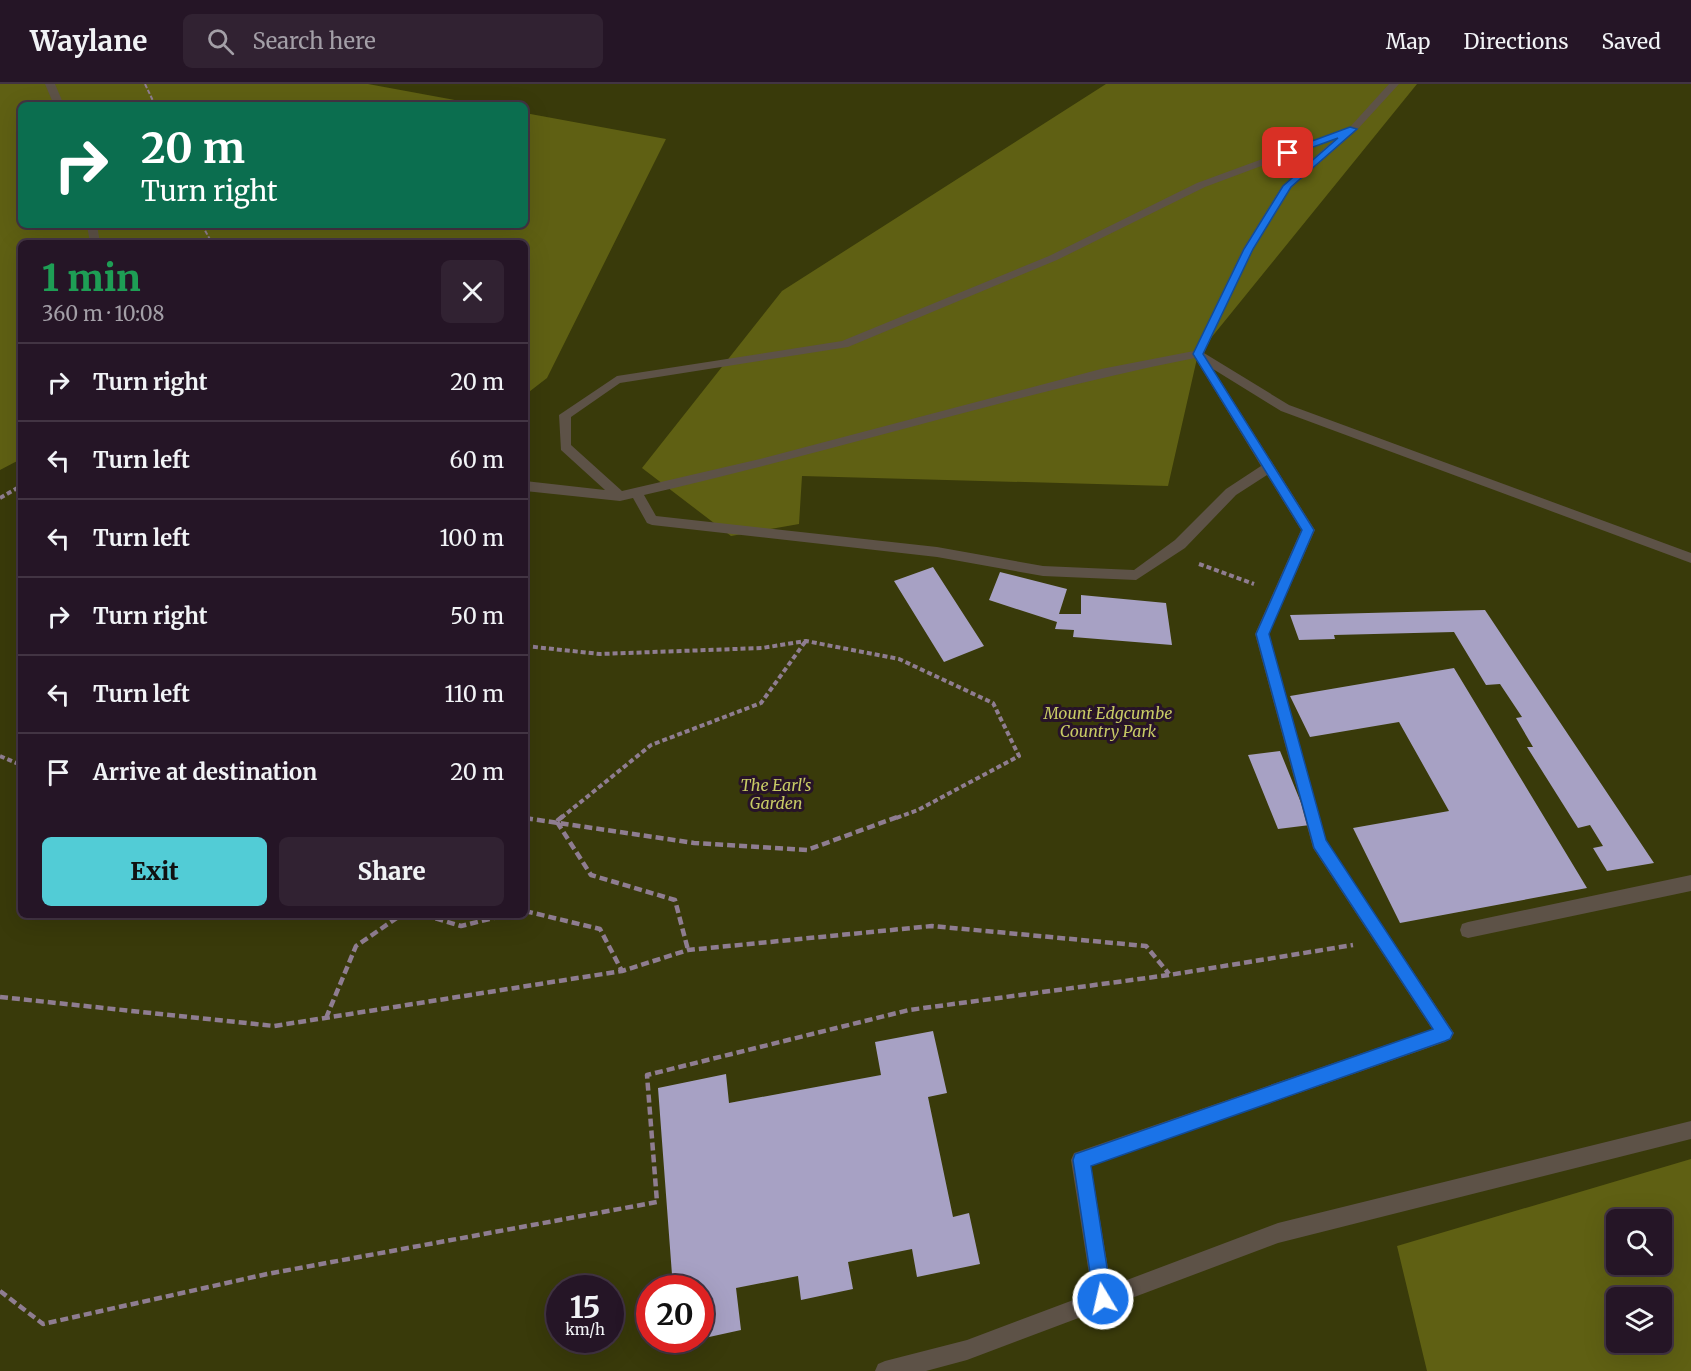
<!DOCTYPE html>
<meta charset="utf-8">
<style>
:root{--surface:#251526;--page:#312232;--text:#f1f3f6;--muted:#a39fa7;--line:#423443;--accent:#52ccd6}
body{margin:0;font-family:Merriweather,serif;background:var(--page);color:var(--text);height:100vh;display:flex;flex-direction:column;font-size:22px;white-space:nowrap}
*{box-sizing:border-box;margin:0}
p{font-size:20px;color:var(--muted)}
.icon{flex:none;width:33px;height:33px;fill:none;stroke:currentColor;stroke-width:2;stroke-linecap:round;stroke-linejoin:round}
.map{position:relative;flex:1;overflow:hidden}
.details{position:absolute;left:18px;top:156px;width:510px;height:678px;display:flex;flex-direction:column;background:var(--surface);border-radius:9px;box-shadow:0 6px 24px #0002,0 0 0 2px var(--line)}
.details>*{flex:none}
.top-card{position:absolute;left:18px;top:18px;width:510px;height:126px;border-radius:9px;box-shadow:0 6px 24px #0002,0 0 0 2px var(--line);background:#0b6e4f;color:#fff;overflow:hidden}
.buttons{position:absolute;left:1606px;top:1125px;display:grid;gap:12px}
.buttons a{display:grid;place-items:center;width:66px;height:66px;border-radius:9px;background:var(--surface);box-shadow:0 6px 24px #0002,0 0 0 2px var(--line);font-size:30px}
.speed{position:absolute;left:546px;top:1191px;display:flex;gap:12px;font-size:30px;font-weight:700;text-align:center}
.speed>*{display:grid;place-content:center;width:78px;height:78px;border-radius:50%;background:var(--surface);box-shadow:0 6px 24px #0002,0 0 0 2px var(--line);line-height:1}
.speed small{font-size:15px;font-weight:400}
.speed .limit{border:9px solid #d22;background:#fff;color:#111}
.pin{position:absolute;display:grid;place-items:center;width:51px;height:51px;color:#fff;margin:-26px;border-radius:12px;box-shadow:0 3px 9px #0006}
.me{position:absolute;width:66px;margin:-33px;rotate:351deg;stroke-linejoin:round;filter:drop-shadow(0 0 4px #0008)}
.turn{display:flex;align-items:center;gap:21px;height:126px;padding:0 24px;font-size:27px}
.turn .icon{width:78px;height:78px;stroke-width:2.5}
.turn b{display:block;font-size:42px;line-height:51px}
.round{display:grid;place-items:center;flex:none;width:63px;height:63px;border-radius:9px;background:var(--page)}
.headline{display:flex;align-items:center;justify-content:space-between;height:102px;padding:0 24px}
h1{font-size:36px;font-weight:800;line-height:45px;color:#1e9e55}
.action{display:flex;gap:12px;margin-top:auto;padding:12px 24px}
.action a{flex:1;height:69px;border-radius:9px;background:var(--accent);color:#111;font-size:24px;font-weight:800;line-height:69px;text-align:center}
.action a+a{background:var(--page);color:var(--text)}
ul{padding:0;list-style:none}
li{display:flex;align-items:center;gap:18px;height:78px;padding:0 24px;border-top:2px solid var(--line)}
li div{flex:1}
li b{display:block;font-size:22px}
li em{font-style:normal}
header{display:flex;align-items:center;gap:36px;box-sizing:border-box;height:84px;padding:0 30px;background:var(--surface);border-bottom:2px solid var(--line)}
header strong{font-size:28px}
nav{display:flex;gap:33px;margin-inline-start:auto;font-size:21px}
.search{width:420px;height:54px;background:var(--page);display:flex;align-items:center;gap:15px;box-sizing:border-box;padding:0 21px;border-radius:9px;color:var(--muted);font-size:22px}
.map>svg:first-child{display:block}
</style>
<header>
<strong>Waylane</strong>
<div class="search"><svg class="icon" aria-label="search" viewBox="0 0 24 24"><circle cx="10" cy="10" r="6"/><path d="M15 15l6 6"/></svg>Search here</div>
<nav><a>Map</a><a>Directions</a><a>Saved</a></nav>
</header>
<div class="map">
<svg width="1691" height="1287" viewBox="0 0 1691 1287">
<rect width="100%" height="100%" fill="#311c33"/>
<path fill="#393a0a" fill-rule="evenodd" d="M0,0H1691V1287H0ZM21,21H525V141H21ZM21,159H525V831H21ZM1617,1136H1662V1180H1617ZM560,1204H610V1256H560ZM650,1204H700V1256H650ZM1617,1214H1662V1258H1617Z"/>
<path fill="#5f6013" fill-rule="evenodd" d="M0,0H368L482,21H21V141H525V29L666,55L547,294L525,311V159H21V375L0,386Z
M1106,0H1417L1198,270L1168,402L802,392L799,440L731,452L642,384L782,207Z
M1691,1075V1287H1427L1397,1162ZM1617,1136H1662V1180H1617ZM1617,1214H1662V1258H1617Z"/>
<path fill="#a7a1c4" d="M933,483L984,562L944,578L894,497Z
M1000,488L1067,505L1059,530H1081V511L1166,519L1172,561L1073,553L1074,546L1055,545L1057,538L989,516Z
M1485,526L1654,779L1607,787L1593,764L1603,762L1590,741L1578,744L1527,663H1533L1516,634L1522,633L1500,600L1486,601L1454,548L1334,551L1335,555L1299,556L1290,531Z
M1454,584L1587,804L1400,839L1353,744L1449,727L1399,638L1310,653L1290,612Z
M1280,667L1310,741L1278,745L1248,671Z
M933,947L947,1009L928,1013L953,1133L969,1129L980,1180L917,1193L912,1165L848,1178L853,1205L801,1216L798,1192L736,1204L741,1246L700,1255V1204H673L658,1004L726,990L729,1019L881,991L875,958Z"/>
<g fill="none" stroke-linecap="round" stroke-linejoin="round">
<path stroke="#8f7d91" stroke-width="2" stroke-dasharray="4.5 2" stroke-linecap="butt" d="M145,0L155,21
M202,141L212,159"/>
<path stroke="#8f7d91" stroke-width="4" stroke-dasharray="5 3" stroke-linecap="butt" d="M0,414L21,402
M1199,480L1254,500
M525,562L600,570L762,564L806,557L899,575L993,619L1019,672L918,726L896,734
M0,672L21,681
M561,734L651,661L761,619L805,558"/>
<path stroke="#8f7d91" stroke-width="4.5" stroke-dasharray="8 4" stroke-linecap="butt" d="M525,734L694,759L807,766L900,732
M557,737L563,732
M557,738L591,791L675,816L688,866
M525,827L600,845L622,887
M424,831L461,842L506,831
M0,913L274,942L622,887L688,866L932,842L1146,862L1169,890
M326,934L356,862L401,831
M0,1207L43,1240L267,1190L657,1118L647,991L909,926L1169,891L1353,861"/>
<path fill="#5d5247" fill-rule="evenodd" d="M45,0H55L64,21H54Z
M1389,0H1399L1356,47L1291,104L1253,165L1204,269L1289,321L1691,469V479L1281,327L1213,285L1315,446L1269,550L1326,756L1454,949L1451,955L1445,958L1091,1082L1111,1202L1278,1139L1691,1037V1055L1278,1159L967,1276L926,1287H875L878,1280L885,1277L967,1256L1092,1209L1071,1076L1074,1069L1432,945L1313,764L1255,550L1301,446L1267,391L1236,411L1185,464L1136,496L1043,492L937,473L652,441L647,439L633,414L620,417L525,407V397L605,406L561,366L559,331L617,292L842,257L1049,172L1197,99L1350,43ZM1336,54L1282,102L1243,165L1194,267L1101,285L760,375L622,407L571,361V333L620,299L848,263L1057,176L1205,103ZM1195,274L1261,382L1226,405L1175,456L1134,486L1043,482L937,463L656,432L644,411C829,369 1009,311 1195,274Z
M87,141H97L100,159H90Z
M1691,791V807L1468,854L1462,852L1460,846L1462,840L1468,838Z"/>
</g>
<path fill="#1a73e8" stroke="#114b97" stroke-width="1.5" d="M1350,43L1357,45L1291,103L1253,165L1203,270L1314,446L1269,550L1326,756L1453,949L1450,955L1445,957L1091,1082L1112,1215L1109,1221L1103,1224L1096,1221L1094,1215L1073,1076L1075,1070L1433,945L1314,764L1256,550L1302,446L1193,270L1244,165L1283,102L1338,54L1291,71H1285V67Z"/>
<g text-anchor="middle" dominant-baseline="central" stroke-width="6" stroke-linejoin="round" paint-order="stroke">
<g font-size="16" font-style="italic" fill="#c7ca65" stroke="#271328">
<text x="1108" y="629">Mount Edgcumbe<tspan x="1108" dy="18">Country Park</tspan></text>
<text x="776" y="701">The Earl's<tspan x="776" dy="18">Garden</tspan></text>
</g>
</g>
</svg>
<div class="buttons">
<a><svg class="icon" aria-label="search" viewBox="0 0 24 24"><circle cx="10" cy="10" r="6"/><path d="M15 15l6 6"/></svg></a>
<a><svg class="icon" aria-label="layers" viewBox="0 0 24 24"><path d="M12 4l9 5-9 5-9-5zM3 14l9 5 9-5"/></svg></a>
</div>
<div class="speed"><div>15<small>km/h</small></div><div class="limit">20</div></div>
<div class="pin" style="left:1288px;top:69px;background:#d93025"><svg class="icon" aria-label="arrive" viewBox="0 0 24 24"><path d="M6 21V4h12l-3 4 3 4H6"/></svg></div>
<svg class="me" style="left:1103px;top:1215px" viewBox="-20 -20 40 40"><circle r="17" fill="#1a73e8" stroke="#fff" stroke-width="3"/><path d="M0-11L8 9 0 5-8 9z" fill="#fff"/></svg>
<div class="top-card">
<div class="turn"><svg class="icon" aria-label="right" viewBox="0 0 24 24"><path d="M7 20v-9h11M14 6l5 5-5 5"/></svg><div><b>20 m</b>Turn right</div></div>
</div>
<section class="details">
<div class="headline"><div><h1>1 min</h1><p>360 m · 10:08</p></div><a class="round"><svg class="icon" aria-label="close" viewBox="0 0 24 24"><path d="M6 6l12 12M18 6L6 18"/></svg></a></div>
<ul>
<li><svg class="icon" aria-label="right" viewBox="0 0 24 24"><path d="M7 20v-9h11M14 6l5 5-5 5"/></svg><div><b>Turn right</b></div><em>20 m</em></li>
<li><svg class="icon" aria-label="left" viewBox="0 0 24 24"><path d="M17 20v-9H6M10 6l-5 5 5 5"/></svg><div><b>Turn left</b></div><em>60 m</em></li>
<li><svg class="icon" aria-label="left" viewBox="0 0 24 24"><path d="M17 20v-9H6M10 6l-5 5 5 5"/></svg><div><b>Turn left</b></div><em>100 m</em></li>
<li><svg class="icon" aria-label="right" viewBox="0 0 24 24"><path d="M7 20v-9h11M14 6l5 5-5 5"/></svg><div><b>Turn right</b></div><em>50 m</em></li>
<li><svg class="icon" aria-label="left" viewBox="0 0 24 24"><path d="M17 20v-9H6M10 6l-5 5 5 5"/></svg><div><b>Turn left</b></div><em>110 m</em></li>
<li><svg class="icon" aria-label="arrive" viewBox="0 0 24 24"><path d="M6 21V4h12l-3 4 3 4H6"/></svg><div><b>Arrive at destination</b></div><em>20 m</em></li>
</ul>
<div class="action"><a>Exit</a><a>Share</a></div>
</section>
</div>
